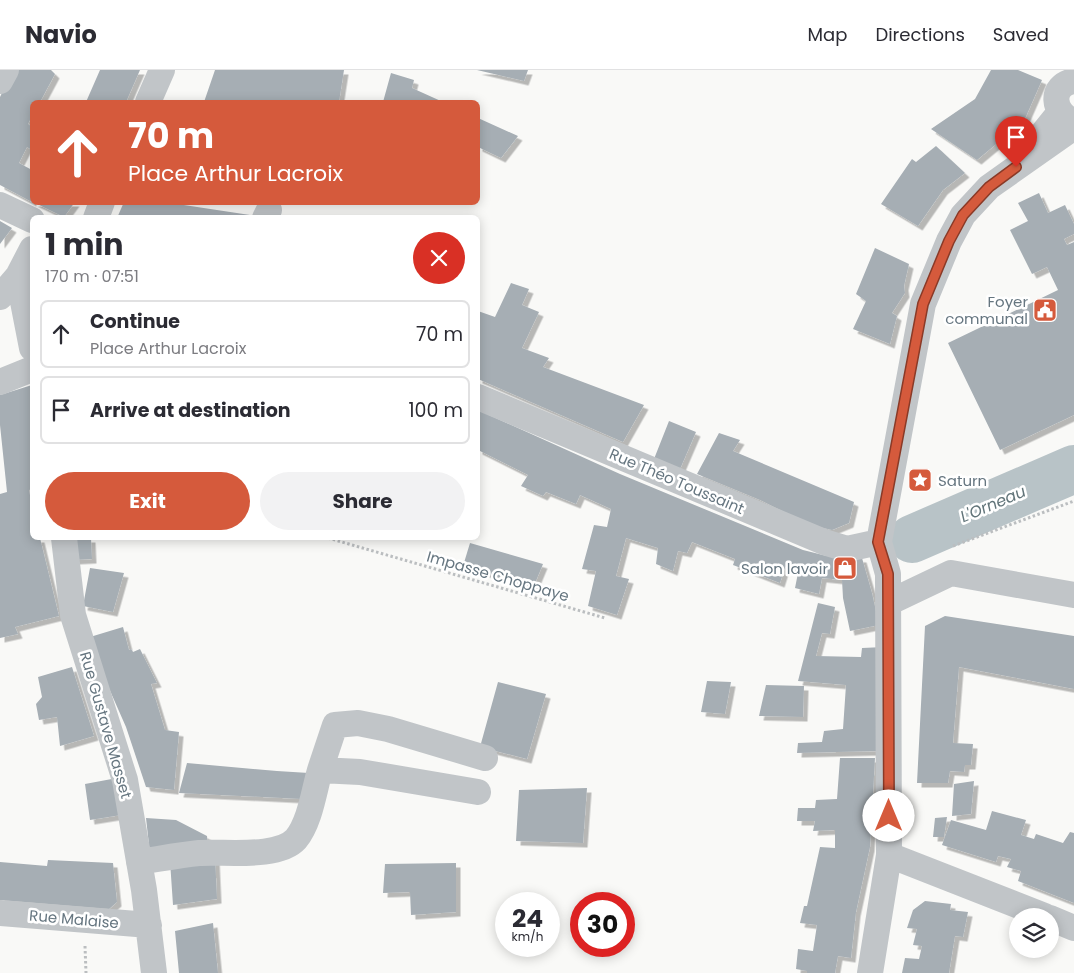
<!DOCTYPE html>
<meta charset="utf-8">
<style>
:root{--surface:#fff;--page:#f2f2f3;--text:#2b2b33;--muted:#7c7c81;--line:#e1e1e2;--accent:#d55a3c}
body{margin:0;font-family:Poppins,sans-serif;background:var(--page);color:var(--text);height:100vh;display:flex;flex-direction:column;font-size:19px;white-space:nowrap}
*{box-sizing:border-box;margin:0}
p{font-size:16px;color:var(--muted)}
.icon{flex:none;width:28px;height:28px;fill:none;stroke:currentColor;stroke-width:2;stroke-linecap:round;stroke-linejoin:round}
.map{position:relative;flex:1;overflow:hidden}
.side{position:absolute;left:30px;top:145px;width:450px;height:325px;display:flex;flex-direction:column;background:var(--surface);border-radius:8px;box-shadow:0 2px 12px #0003}
.side>*{flex:none}
.guide{position:absolute;left:30px;top:30px;width:450px;height:105px;border-radius:8px;box-shadow:0 2px 12px #0003;background:#d55a3c;color:#fff;overflow:hidden}
.tools{position:absolute;left:1009px;top:838px;display:grid;gap:10px}
.tools a{display:grid;place-items:center;width:50px;height:50px;border-radius:50%;background:var(--surface);box-shadow:0 2px 12px #0003;font-size:25px}
.speed{position:absolute;left:495px;top:822px;display:flex;gap:10px;font-size:25px;font-weight:700;text-align:center}
.speed>*{display:grid;place-content:center;width:65px;height:65px;border-radius:50%;background:var(--surface);box-shadow:0 2px 12px #0003;line-height:1}
.speed small{font-size:12px;font-weight:400}
.speed .limit{border:8px solid #d22;background:#fff;color:#111}
.pin{position:absolute;display:grid;place-items:center;width:42px;height:42px;color:#fff;margin:-51px -21px;border-radius:50% 50% 50% 0;rotate:-45deg;box-shadow:0 0 5px #0007}
.pin .icon{rotate:45deg}
.me{position:absolute;width:55px;margin:-28px;rotate:0deg;stroke-linejoin:round;filter:drop-shadow(0 0 4px #0008)}
.turn{display:flex;align-items:center;gap:18px;height:105px;padding:0 15px;font-size:22px}
.turn .icon{width:65px;height:65px;stroke-width:2.5}
.turn b{display:block;font-size:35px;line-height:42px}
.round{display:grid;place-items:center;flex:none;width:52px;height:52px;border-radius:26px;background:var(--page)}
.summary{display:flex;align-items:center;justify-content:space-between;height:85px;padding:0 15px}
h1{font-size:30px;font-weight:700;line-height:38px}
.primary-button{display:flex;gap:10px;margin-top:auto;padding:10px 15px}
.primary-button a{flex:1;height:58px;border-radius:30px;background:var(--accent);color:#fff;font-size:20px;font-weight:700;line-height:58px;text-align:center}
.primary-button a+a{background:var(--page);color:var(--text)}
ul{padding:0;list-style:none}
li{display:flex;align-items:center;gap:15px;height:68px;margin:0 10px 8px;padding:0 5px;border:2px solid var(--line);border-radius:8px}
li div{flex:1}
li b{display:block;font-size:19px}
li em{font-style:normal}
header{display:flex;align-items:center;gap:30px;box-sizing:border-box;height:70px;padding:0 25px;background:var(--surface);border-bottom:1px solid var(--line)}
header strong{font-size:24px}
nav{display:flex;gap:28px;margin-inline-start:auto;font-size:18px}
.map>svg:first-child{display:block}
</style>
<header>
<strong>Navio</strong>
<nav><a>Map</a><a>Directions</a><a>Saved</a></nav>
</header>
<div class="map">
<svg width="1074" height="903" viewBox="0 0 1074 903">
<defs>
<filter id="shadow"><feDropShadow dx="4.5" dy="4.5" stdDeviation="0" flood-color="#0004"/></filter>
</defs>
<rect width="100%" height="100%" fill="#f9f9f7"/>
<g fill="none" stroke-linecap="round" stroke-linejoin="round">
<path stroke="#b8c3c7" stroke-width="48" d="M912,469L1074,399"/>
</g>
<path fill="#a6aeb4" filter="url(#shadow)" d="M13,0H51L55,4L40,32H32V46L28,54L32,57V80L27,77L19,93L32,100V132L0,115V27Z
M100,0H140L126,32H86Z
M215,0H344L339,32H204Z
M477,0H528L524,11Z
M991,0H1018L1042,10L1024,51L977,90L931,59L975,29Z
M391,3L414,10L412,18L443,32H383Z
M478,48L518,66L501,88L478,77Z
M936,76L965,103L943,120L918,156L881,134L912,89L916,92Z
M1039,123L1048,143L1065,135L1074,154V164L1064,169L1067,175L1074,172V345L1000,380L948,273L1058,220L1047,197L1032,204L1010,160L1028,151L1018,133Z
M33,132H75L64,147Z
M124,132H164L250,145L248,148H117Z
M0,151L12,158L0,174Z
M875,178L909,194L904,216L905,223L892,243L897,246L890,274L853,259L866,231L856,224Z
M511,213L529,219L522,235L539,242L522,278L549,288L543,297L644,335L623,372L478,309V241L495,247Z
M32,315V419L29,420L32,436V468H40L59,546L15,557L18,564L0,568V424L7,422L0,355V325Z
M478,340L620,404L803,480L827,486L862,488L872,523L879,555L850,561L843,528L842,510L822,508L819,524L795,518L798,503L785,497L780,513L733,495L735,489L692,472L687,483L678,481L673,501L656,494L658,478L626,468L616,506L629,509L617,545L588,536L596,501L582,499L594,455L607,457L611,439L580,425L576,434L546,422L543,426L521,416L528,405L478,380Z
M669,351L696,362L680,399L654,389Z
M719,363L740,370L733,381L854,432L849,453L832,460L811,455L760,430L697,404Z
M72,468H91L92,489L73,490Z
M470,473L543,494L533,518L463,496Z
M90,498L124,503L113,542L83,536Z
M818,533L835,537L830,564L822,563L816,586L861,587L862,578L884,577L877,681L797,683L798,673L822,672L824,661L843,659L846,615L798,611Z
M945,546L1074,566V619L959,597L953,673L973,674L971,695H965L964,702L950,701L948,713H917L925,556Z
M123,557L129,580L131,579L133,582L140,579L157,613L151,614L165,660L179,662L174,720L146,717L126,657L96,589L90,567Z
M72,597L94,666L60,676L57,647L39,650L36,634L42,627L38,607Z
M707,611L731,612L725,644L701,642Z
M498,612L546,624L527,689L480,677Z
M766,615L804,616L803,647L759,646Z
M840,688H875L870,777L856,842L851,888L838,886L835,903H807V901L796,899L798,879L813,881L817,855L800,853L804,836H807L820,777L835,778V760L813,761L815,751H797L798,738H815L816,730L837,729Z
M187,693L277,701L309,703L302,729L179,723Z
M117,708L121,745L90,750L85,714Z
M974,711L971,744L952,746L954,714Z
M587,718L583,773L516,771L519,720Z
M992,741L1026,750L1021,765L1034,769L1036,764L1063,773L1070,762L1074,763V833L1018,811L1021,801L1007,797L1011,789L998,786L996,792L942,775L951,750L986,760Z
M947,747L944,767H933L935,748Z
M146,748L176,750L207,766L208,778L150,784Z
M215,786L217,829L173,835L170,791Z
M48,790L113,793L117,832L109,839L0,830V792L47,796Z
M456,793V842L411,845L410,822L383,823L385,794Z
M925,831L951,834L950,840L968,842L963,867L955,866L949,903H902L905,888L919,889L922,876L913,875L917,859L907,858L913,840Z
M213,853L218,903H179L175,861Z"/>
<g fill="none" stroke-linecap="round" stroke-linejoin="round">
<path stroke="#bbbec0" stroke-width="3" stroke-dasharray="2.5 2.5" stroke-linecap="butt" d="M328,468L605,548
M953,476L1074,431
M85,876L86,903"/>
<path stroke="#c1c5c8" stroke-width="26" d="M0,11L6,0
M148,32L162,0
M1074,51C1052,44 1049,15 1074,11
M1035,73L1060,42
M0,135L32,150
M96,148L102,132
M265,148L269,140
M18,206L32,278
M0,227L18,206L32,179
M0,312L32,299
M478,327L824,472L847,479L879,472
M64,468L73,545L125,710L144,820L154,903
M888,533L951,503L1074,525
M320,700L335,655L358,653L388,659L485,688
M889,785L1045,846
M139,792C159,789 179,785 199,783C224,781 278,789 296,769C310,752 314,721 320,700L360,702L478,722
M0,843L149,855
M1050,848L1074,858
M870,903L889,785L888,504L879,472L923,234L949,171L963,145L989,117L1074,57"/>
</g>
<g fill="none" stroke-linecap="round" stroke-linejoin="round">
<g stroke="#8a3a27" stroke-width="12">
<path id="route" d="M889,746L888,504L878,472L923,234L949,171L963,145L989,117L1016,97"/>
</g>
<use href="#route" stroke="#d55a3c" stroke-width="9"/>
</g>
<defs>
<g id="civic-square" transform="scale(1.25)"><rect x="-9" y="-9" width="18" height="18" rx="4" fill="#d55a3c" stroke="#fff"/><path d="M-.6-6.5H3V-4.5H.6V-3L4-1V1h2V6H-6V1h2V-1L-.6-3ZM-1.2 2.5V6h2.4V2.5Z" fill="#fff"/></g>
<g id="sight-square" transform="scale(1.25)"><rect x="-9" y="-9" width="18" height="18" rx="4" fill="#d55a3c" stroke="#fff"/><path d="M0-6L1.8-2.2L6-1.7L2.9 1.2L3.7 5.4L0 3.3L-3.7 5.4L-2.9 1.2L-6-1.7L-1.8-2.2Z" fill="#fff"/></g>
<g id="shop-square" transform="scale(1.25)"><rect x="-9" y="-9" width="18" height="18" rx="4" fill="#d55a3c" stroke="#fff"/><path d="M-5-2.5h2.3a2.7 3.5 0 0 1 5.4 0H5L5.5 6h-11ZM-1.5-2.5h3a1.5 2.3 0 0 0-3 0Z" fill="#fff"/></g>
</defs>
<g fill-rule="evenodd">
<use href="#civic-square" x="1045" y="240"/>
<use href="#sight-square" x="920" y="410"/>
<use href="#shop-square" x="845" y="498"/>
</g>
<g text-anchor="middle" dominant-baseline="central" stroke-width="5" stroke-linejoin="round" paint-order="stroke">
<g font-size="15" fill="#667680" stroke="#fff" text-anchor="end">
<text x="1028" y="231">Foyer<tspan x="1028" dy="17">communal</tspan></text>
<text x="938" y="410" text-anchor="start">Saturn</text>
<text x="828" y="498">Salon lavoir</text>
</g>
<g font-size="15" fill="#667680" stroke="#fff">
<text transform="translate(677 411) rotate(23)">Rue Théo Toussaint</text>
<text transform="translate(498 506) rotate(16)">Impasse Choppaye</text>
<text transform="translate(106 655) rotate(74)">Rue Gustave Masset</text>
<text transform="translate(74 849) rotate(5)">Rue Malaise</text>
</g>
<g font-size="16" font-style="italic" fill="#617479" stroke="#fff">
<text transform="translate(993 434) rotate(-23)">L'Orneau</text>
</g>
</g>
</svg>
<div class="tools">
<a><svg class="icon" aria-label="layers" viewBox="0 0 24 24"><path d="M12 4l9 5-9 5-9-5zM3 14l9 5 9-5"/></svg></a>
</div>
<div class="speed"><div>24<small>km/h</small></div><div class="limit">30</div></div>
<div class="pin" style="left:1016px;top:97px;background:#d93025"><svg class="icon" aria-label="arrive" viewBox="0 0 24 24"><path d="M6 21V4h12l-3 4 3 4H6"/></svg></div>
<svg class="me" style="left:889px;top:746px" viewBox="-20 -20 40 40"><circle r="19" fill="#fff"/><path d="M0-13L10 11 0 6-10 11z" fill="#d55a3c"/></svg>
<div class="guide">
<div class="turn"><svg class="icon" aria-label="ahead" viewBox="0 0 24 24"><path d="M12 20V5M6 11l6-6 6 6"/></svg><div><b>70 m</b>Place Arthur Lacroix</div></div>
</div>
<section class="side">
<div class="summary"><div><h1>1 min</h1><p>170 m · 07:51</p></div><a class="round" style="background:#d93025;color:#fff"><svg class="icon" aria-label="close" viewBox="0 0 24 24"><path d="M6 6l12 12M18 6L6 18"/></svg></a></div>
<ul>
<li><svg class="icon" aria-label="ahead" viewBox="0 0 24 24"><path d="M12 20V5M6 11l6-6 6 6"/></svg><div><b>Continue</b><p>Place Arthur Lacroix</p></div><em>70 m</em></li>
<li><svg class="icon" aria-label="arrive" viewBox="0 0 24 24"><path d="M6 21V4h12l-3 4 3 4H6"/></svg><div><b>Arrive at destination</b></div><em>100 m</em></li>
</ul>
<div class="primary-button"><a>Exit</a><a>Share</a></div>
</section>
</div>
